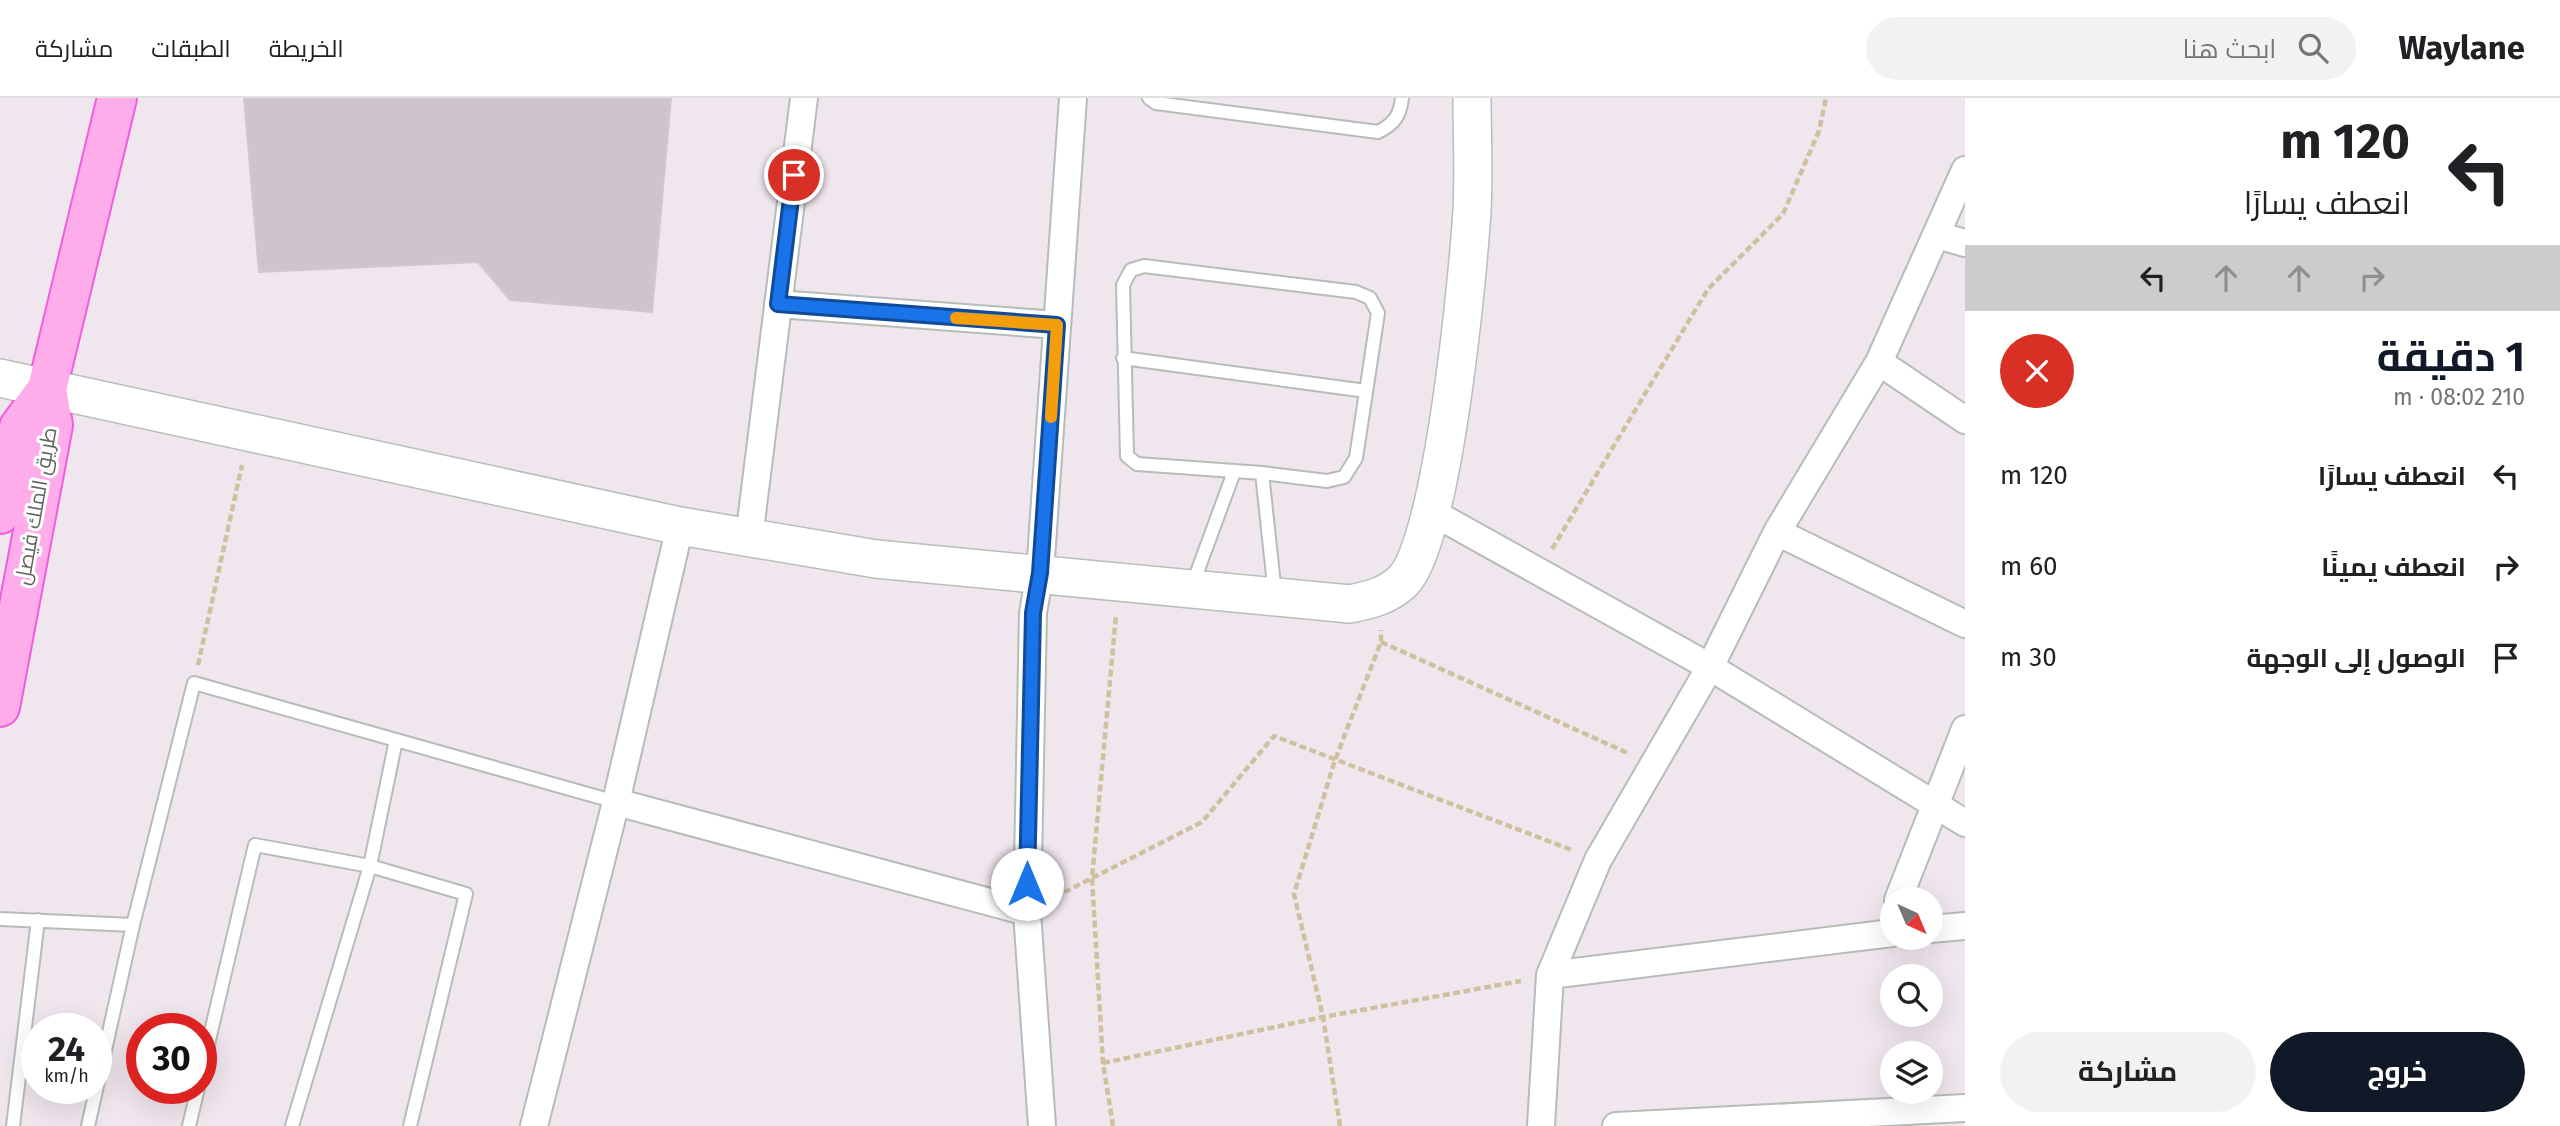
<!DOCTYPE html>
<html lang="ar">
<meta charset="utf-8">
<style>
:root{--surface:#fff;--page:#f2f2f2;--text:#202124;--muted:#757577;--line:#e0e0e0;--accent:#111827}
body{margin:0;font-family:"Fira Sans",Cairo,sans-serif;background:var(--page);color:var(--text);direction:rtl;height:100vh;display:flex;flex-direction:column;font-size:26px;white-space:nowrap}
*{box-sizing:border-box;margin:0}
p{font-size:23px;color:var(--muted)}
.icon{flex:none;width:38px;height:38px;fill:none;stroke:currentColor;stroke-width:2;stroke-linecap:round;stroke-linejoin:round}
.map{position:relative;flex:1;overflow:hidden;direction:ltr}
.sheet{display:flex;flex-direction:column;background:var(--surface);width:595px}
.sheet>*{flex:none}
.hud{background:#fff;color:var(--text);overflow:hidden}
.needle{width:46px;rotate:136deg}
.controls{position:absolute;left:1880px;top:789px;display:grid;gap:14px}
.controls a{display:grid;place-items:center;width:63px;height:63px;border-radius:50%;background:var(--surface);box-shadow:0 7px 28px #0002;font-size:35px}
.speed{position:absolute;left:21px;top:915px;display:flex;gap:14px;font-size:35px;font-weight:700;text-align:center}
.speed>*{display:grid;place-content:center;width:91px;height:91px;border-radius:50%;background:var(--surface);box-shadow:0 7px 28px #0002;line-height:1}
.speed small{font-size:18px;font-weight:400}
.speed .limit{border:10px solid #d22;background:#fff;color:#111}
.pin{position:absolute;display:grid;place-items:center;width:60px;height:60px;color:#fff;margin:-30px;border:4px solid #fff;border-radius:50%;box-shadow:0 2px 7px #0007}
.me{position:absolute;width:77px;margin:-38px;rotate:0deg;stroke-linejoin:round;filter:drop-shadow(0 0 5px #0008)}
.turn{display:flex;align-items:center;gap:24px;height:147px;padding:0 35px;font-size:32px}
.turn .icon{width:91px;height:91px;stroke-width:2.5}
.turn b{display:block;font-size:49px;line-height:60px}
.lanes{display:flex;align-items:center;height:66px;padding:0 35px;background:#0003;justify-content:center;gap:35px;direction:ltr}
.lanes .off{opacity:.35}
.round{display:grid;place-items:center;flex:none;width:74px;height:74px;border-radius:37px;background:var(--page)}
.overview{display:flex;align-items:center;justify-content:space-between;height:119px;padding:0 35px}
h1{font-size:42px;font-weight:700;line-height:52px;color:var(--accent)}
.action{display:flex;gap:14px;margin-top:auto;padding:14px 35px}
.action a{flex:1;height:80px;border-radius:42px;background:var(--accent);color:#fff;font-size:28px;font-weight:700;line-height:80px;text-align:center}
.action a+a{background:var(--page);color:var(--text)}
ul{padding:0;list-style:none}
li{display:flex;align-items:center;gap:21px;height:91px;padding:0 35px}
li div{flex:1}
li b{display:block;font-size:26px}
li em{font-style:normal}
header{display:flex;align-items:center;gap:42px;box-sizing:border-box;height:98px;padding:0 35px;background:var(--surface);border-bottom:2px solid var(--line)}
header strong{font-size:33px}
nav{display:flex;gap:38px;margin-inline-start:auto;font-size:24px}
.search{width:490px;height:63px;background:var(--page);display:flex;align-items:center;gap:18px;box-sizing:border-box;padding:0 24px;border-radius:38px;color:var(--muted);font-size:26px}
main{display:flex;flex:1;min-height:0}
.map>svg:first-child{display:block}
</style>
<header>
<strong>Waylane</strong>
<div class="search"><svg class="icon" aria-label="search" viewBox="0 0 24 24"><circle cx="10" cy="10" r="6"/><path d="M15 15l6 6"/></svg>ابحث هنا</div>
<nav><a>الخريطة</a><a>الطبقات</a><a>مشاركة</a></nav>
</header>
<main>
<section class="sheet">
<div class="hud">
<div class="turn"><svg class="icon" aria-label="left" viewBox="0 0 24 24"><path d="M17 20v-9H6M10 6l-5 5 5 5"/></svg><div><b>120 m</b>انعطف يسارًا</div></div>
<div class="lanes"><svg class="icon" aria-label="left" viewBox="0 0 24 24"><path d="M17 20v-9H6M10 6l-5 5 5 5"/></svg><svg class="icon off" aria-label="ahead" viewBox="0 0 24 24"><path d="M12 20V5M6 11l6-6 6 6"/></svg><svg class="icon off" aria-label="ahead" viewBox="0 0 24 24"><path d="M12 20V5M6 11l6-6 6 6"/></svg><svg class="icon off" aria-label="right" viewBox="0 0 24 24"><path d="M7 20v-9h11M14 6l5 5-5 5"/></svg></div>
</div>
<div class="overview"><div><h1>1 دقيقة</h1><p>210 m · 08:02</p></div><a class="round" style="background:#d93025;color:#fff"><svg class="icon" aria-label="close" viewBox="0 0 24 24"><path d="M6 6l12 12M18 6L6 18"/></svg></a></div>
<ul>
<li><svg class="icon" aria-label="left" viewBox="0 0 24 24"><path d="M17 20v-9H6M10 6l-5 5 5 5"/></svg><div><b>انعطف يسارًا</b></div><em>120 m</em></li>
<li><svg class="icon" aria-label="right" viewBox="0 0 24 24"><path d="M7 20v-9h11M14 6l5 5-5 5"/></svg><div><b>انعطف يمينًا</b></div><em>60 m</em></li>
<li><svg class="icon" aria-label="arrive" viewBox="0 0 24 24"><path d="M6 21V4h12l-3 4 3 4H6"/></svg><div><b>الوصول إلى الوجهة</b></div><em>30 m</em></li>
</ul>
<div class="action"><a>خروج</a><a>مشاركة</a></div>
</section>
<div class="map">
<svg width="1965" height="1028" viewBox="0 0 1965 1028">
<rect width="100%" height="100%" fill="#f0e6ee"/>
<path fill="#cec4cd" stroke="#d5c4d3" stroke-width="2" d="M244,0H671L652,214L510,202L478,164L259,174Z"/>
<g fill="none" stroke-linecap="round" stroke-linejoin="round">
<g stroke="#b6bdb6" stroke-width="16">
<path id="lane" d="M1149,0L1156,5L1378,34C1394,26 1400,18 1402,0
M1144,168L1356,194L1370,200L1378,215L1356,360L1344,379L1327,383L1262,375L1137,366L1127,358L1123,187L1131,172Z
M1123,260L1366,293
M1262,375L1275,496
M1192,488L1234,374
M0,821L133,827
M201,976L255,747L370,768L466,796L410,1028
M13,1028L38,822
M88,1028L133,827L194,585L616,704
M189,1028L198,990
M292,1028L370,768L396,642"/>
</g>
<g stroke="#b6bdb6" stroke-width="30">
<path id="street" d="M1937,137L1965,145
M778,206L1057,227
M1879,264L1965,322
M1430,413L1710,569L1965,725
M1777,434L1965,526
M749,440L804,0
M616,704L1027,814
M1898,802L1965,631
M1930,831L1965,828
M1550,877L1892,835
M534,1028L616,704L680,428
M1042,1028L1027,814L1033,515L1040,475L1073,0
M1541,1028L1550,877L1598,762L1710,569L1777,434L1879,264L1965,72
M1616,1028L1965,1010"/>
</g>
<g stroke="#b7c0b7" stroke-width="40">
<path id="secondary" d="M0,280L680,428L876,461L1350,506C1369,502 1388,498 1403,483C1443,443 1468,178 1472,112C1474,75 1472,37 1472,0"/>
</g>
<g stroke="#f25ddd" stroke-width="42">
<path id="primary" d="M0,416L19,329L47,291L117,0
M0,609L53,327L47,291"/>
</g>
<path stroke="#cfc1a0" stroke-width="4.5" stroke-dasharray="7 3.5" stroke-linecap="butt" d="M1552,451L1708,191L1783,116L1819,33L1826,0
M1381,544L1630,656
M198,567L242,367
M1055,799L1202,724L1274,638L1572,752
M1103,965L1323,919L1521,883
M1113,1028L1103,965L1092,780L1116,517
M1340,1028L1323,919L1294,796L1335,662L1381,544V532"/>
<use href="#lane" stroke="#fff" stroke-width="12"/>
<use href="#street" stroke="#fff" stroke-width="26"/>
<use href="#secondary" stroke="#fff" stroke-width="37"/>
<use href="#primary" stroke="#ffacea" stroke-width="38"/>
</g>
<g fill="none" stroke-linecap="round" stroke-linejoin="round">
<g stroke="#114b97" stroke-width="18">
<path id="route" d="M794,77L778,206L1057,227L1040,475L1033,515L1027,786"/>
</g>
<use href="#route" stroke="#1a73e8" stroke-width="12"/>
<path stroke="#f59e0b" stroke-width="12" d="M956,220L1057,227L1051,319"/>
</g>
<g text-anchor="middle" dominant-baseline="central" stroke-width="6" stroke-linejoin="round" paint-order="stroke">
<g font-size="21" fill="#5e665d" stroke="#fff">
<text transform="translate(36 408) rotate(-80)">طريق الملك فيصل</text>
</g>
</g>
</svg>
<div class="controls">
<a><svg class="needle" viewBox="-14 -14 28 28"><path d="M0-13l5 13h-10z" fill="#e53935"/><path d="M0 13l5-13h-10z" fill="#757577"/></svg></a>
<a><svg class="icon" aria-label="search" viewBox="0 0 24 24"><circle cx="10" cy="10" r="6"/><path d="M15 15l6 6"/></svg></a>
<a><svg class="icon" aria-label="layers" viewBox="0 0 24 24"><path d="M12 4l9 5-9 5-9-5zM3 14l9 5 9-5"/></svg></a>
</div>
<div class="speed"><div>24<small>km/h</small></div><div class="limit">30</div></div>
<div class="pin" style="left:794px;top:77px;background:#d93025"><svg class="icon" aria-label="arrive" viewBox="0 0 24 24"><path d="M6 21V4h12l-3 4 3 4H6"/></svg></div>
<svg class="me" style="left:1027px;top:786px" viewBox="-20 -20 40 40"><circle r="19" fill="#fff"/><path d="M0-13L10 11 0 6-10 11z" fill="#1a73e8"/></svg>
</div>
</main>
